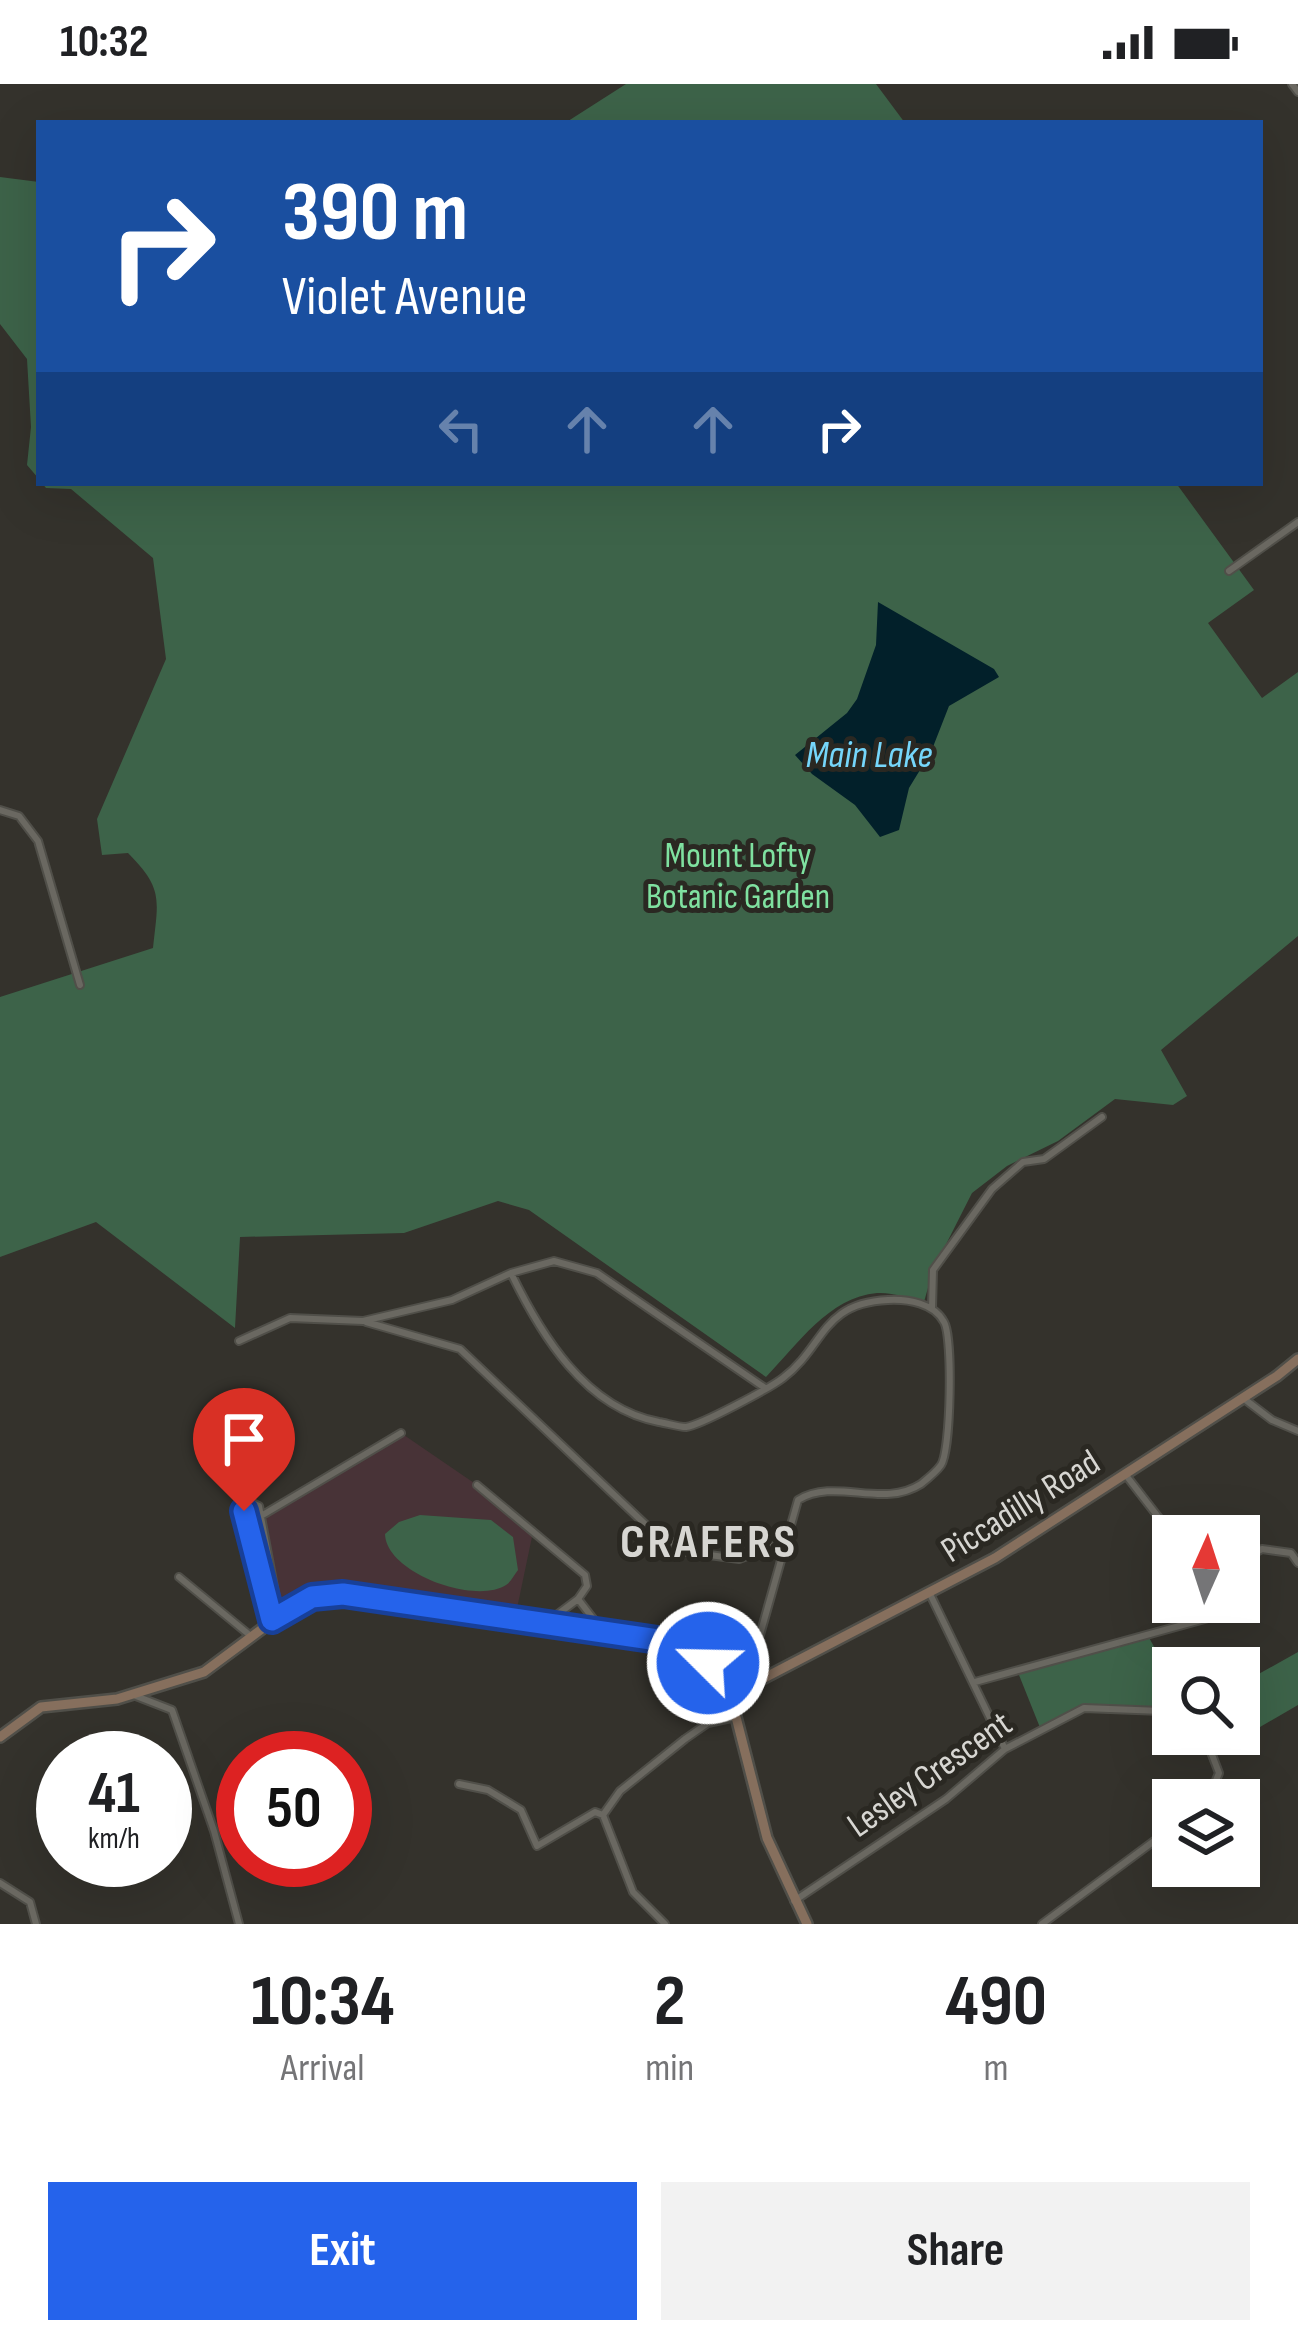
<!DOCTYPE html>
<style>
:root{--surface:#fff;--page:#f2f2f2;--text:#202124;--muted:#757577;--accent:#2563eb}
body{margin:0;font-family:"Sofia Sans Condensed",sans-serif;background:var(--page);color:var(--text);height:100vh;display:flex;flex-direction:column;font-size:45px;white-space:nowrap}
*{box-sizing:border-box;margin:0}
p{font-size:39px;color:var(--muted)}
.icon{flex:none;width:66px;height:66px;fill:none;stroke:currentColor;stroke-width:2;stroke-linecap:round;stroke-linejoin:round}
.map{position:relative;height:1840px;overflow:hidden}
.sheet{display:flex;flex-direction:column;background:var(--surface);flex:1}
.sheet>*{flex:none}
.banner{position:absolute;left:36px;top:36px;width:1227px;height:366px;border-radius:0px;box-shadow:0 12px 48px #0002;background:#1a4fa0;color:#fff;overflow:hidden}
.needle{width:78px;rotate:3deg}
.buttons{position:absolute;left:1152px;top:1431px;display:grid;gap:24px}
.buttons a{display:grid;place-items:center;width:108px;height:108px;border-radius:0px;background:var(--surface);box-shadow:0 12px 48px #0002;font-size:60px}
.speed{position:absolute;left:36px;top:1647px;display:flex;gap:24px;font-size:60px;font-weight:700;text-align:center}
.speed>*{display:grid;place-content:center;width:156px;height:156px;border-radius:50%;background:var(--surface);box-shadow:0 12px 48px #0002;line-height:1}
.speed small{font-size:30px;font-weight:400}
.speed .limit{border:18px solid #d22;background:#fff;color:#111}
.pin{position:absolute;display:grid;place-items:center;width:102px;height:102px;color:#fff;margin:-123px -51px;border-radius:50% 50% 50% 0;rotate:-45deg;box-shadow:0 0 12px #0007}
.pin .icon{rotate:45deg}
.me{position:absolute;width:132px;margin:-66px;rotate:293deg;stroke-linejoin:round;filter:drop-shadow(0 0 9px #0008)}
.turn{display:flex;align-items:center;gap:42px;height:252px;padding:0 48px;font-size:54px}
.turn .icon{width:156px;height:156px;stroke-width:2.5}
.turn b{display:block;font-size:84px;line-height:102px}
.lanes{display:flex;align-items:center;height:114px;padding:0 48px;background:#0003;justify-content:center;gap:60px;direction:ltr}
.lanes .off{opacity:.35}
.eta{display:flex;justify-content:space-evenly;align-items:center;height:204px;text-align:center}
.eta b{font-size:72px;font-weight:700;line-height:84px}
.primary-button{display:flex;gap:24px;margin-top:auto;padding:24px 48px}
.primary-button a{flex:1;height:138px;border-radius:0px;background:var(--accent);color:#fff;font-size:48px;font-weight:700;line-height:138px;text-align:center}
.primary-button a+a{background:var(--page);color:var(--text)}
.status{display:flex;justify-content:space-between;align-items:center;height:84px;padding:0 60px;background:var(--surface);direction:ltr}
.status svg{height:33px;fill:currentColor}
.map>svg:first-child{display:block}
</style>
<div class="status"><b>10:32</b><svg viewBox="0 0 49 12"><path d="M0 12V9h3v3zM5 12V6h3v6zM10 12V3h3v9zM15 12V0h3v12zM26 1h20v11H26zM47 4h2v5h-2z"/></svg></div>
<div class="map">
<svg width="1298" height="1840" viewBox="0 0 1298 1840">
<rect width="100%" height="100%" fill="#34322c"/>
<path fill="#483337" d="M401,1349L477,1401L533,1448L515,1534L381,1514L312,1513L279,1531L261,1432Z"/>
<path fill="#3d6349" d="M626,0H876L905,39H565Z
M0,93L39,98V395L27,381L31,343L27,275L0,240Z
M42,399H1176L1254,506L1208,539L1262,614L1298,588V852L1161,966L1187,1012L1173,1021L1115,1015L1058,1057L1007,1082L972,1109L933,1186L924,1218C910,1214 892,1208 877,1209C829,1213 797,1261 766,1293L529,1126L498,1117L404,1149L240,1153L235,1244L96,1138L0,1173V913L153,864C158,816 164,805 128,769L102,771L97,735L166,575L153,474L71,405L46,404Z
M420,1431L491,1436L513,1453L518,1486C514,1491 511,1498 506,1501C475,1521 386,1489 385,1450L399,1438Z
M1147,1550L1173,1597V1634L1162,1627L1085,1624L1041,1646L1017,1586Z
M1298,1568V1621L1212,1671L1206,1655L1198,1650H1239V1601Z"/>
<path fill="#02202a" d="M878,518L994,585L999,593L949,622L931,668L909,704L899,746L880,753L855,721L812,690L795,671L847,629L857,615L876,561Z"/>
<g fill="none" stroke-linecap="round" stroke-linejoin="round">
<g stroke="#504f49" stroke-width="10">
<path id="minor" d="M1292,0L1298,8
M1229,487L1298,438
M0,726L19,732L38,757L80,901
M511,1189C541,1251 585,1324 659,1338C666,1339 678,1343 686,1343C701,1341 770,1304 783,1294C825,1262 821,1219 888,1216C908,1215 934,1219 944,1238C953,1253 951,1366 941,1381C937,1387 926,1396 921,1400C882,1425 836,1393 798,1416L756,1565L758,1594
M932,1224L933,1186L992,1105L1023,1078L1044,1075L1102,1033
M366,1238L460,1265L647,1442L687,1468L739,1475L783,1458
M239,1257L290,1234L363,1237L452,1216L511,1189L554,1177L597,1189L765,1304
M1243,1314L1272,1336L1298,1347
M1125,1390L1173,1452
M477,1401L585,1491L587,1502L578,1515L546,1539
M261,1432L401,1349
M1239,1477L1262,1465L1291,1469L1298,1479
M179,1493L252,1553
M930,1510L1005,1665
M578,1515L601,1545
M272,1536L244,1427L250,1418L259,1422L279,1530
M975,1598L1212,1533L1216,1518
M136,1612L172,1626L214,1747L239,1840
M1198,1650L1206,1655L1219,1689L1208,1716
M459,1700L488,1706L521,1726L537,1762L595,1728L603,1731L620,1707L685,1655L708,1639L736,1633
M603,1731L633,1808L665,1840
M0,1799L30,1818L36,1840
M794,1817L946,1715L1005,1665L1084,1624L1162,1627L1173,1634
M1042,1840L1173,1743"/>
</g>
<g stroke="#504f49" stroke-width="14">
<path id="secondary" d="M716 1602a13 13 0 1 1 26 0a13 13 0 1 1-26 0Z
M741,1606L995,1474L1277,1292L1298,1275
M727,1614L736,1633L767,1754L807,1840
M0,1653L41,1623L117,1615L204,1588L294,1521L312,1513L333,1510L658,1555L726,1589"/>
</g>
<use href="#minor" stroke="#6a6861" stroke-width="6"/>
<use href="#secondary" stroke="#866f5d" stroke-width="9"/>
</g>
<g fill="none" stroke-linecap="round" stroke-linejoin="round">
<g stroke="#184099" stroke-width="30">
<path id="route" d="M244,1427L272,1536L312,1513L343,1510L658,1556L708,1579"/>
</g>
<use href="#route" stroke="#2563eb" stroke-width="21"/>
</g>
<g text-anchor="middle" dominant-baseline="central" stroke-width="10" stroke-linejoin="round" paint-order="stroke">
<g font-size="36" fill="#7fe1a0" stroke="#2a2822">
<text x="738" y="772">Mount Lofty<tspan x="738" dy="41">Botanic Garden</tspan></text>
</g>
<g font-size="36" fill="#d7d6d2" stroke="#2a2822">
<text transform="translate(1021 1423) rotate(-32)">Piccadilly Road</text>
<text transform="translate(930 1691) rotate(-35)">Lesley Crescent</text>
</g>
<g font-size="39" font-style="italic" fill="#75d6fb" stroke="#2a2822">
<text x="869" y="671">Main Lake</text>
</g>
<g font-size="48" font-weight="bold" letter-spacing="3" fill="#d7d6d2" stroke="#2a2822">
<text x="709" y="1458">CRAFERS</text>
</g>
</g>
</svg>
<div class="buttons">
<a><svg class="needle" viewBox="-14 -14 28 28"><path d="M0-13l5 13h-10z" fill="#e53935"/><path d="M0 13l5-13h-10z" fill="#757577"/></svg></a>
<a><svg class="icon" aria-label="search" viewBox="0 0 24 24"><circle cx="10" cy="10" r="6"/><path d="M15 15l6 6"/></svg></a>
<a><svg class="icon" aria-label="layers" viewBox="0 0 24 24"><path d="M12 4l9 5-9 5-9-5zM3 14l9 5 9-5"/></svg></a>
</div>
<div class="speed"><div>41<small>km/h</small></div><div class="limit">50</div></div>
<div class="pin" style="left:244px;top:1427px;background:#d93025"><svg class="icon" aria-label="arrive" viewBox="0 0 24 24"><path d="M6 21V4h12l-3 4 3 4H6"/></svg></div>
<svg class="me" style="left:708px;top:1579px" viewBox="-20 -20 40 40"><circle r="17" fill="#2563eb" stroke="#fff" stroke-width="3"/><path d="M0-11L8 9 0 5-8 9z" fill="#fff"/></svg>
<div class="banner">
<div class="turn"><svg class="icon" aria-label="right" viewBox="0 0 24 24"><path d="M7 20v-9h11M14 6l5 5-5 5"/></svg><div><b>390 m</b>Violet Avenue</div></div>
<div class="lanes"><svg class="icon off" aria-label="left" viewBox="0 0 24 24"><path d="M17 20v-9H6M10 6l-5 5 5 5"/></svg><svg class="icon off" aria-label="ahead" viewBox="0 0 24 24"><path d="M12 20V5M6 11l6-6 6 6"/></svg><svg class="icon off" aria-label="ahead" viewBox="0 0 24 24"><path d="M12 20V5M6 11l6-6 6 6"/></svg><svg class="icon" aria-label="right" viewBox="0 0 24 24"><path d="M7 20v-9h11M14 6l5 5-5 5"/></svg></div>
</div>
</div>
<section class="sheet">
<div class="eta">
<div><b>10:34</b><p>Arrival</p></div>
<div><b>2</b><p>min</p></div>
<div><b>490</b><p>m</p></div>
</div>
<div class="primary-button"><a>Exit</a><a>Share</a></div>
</section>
